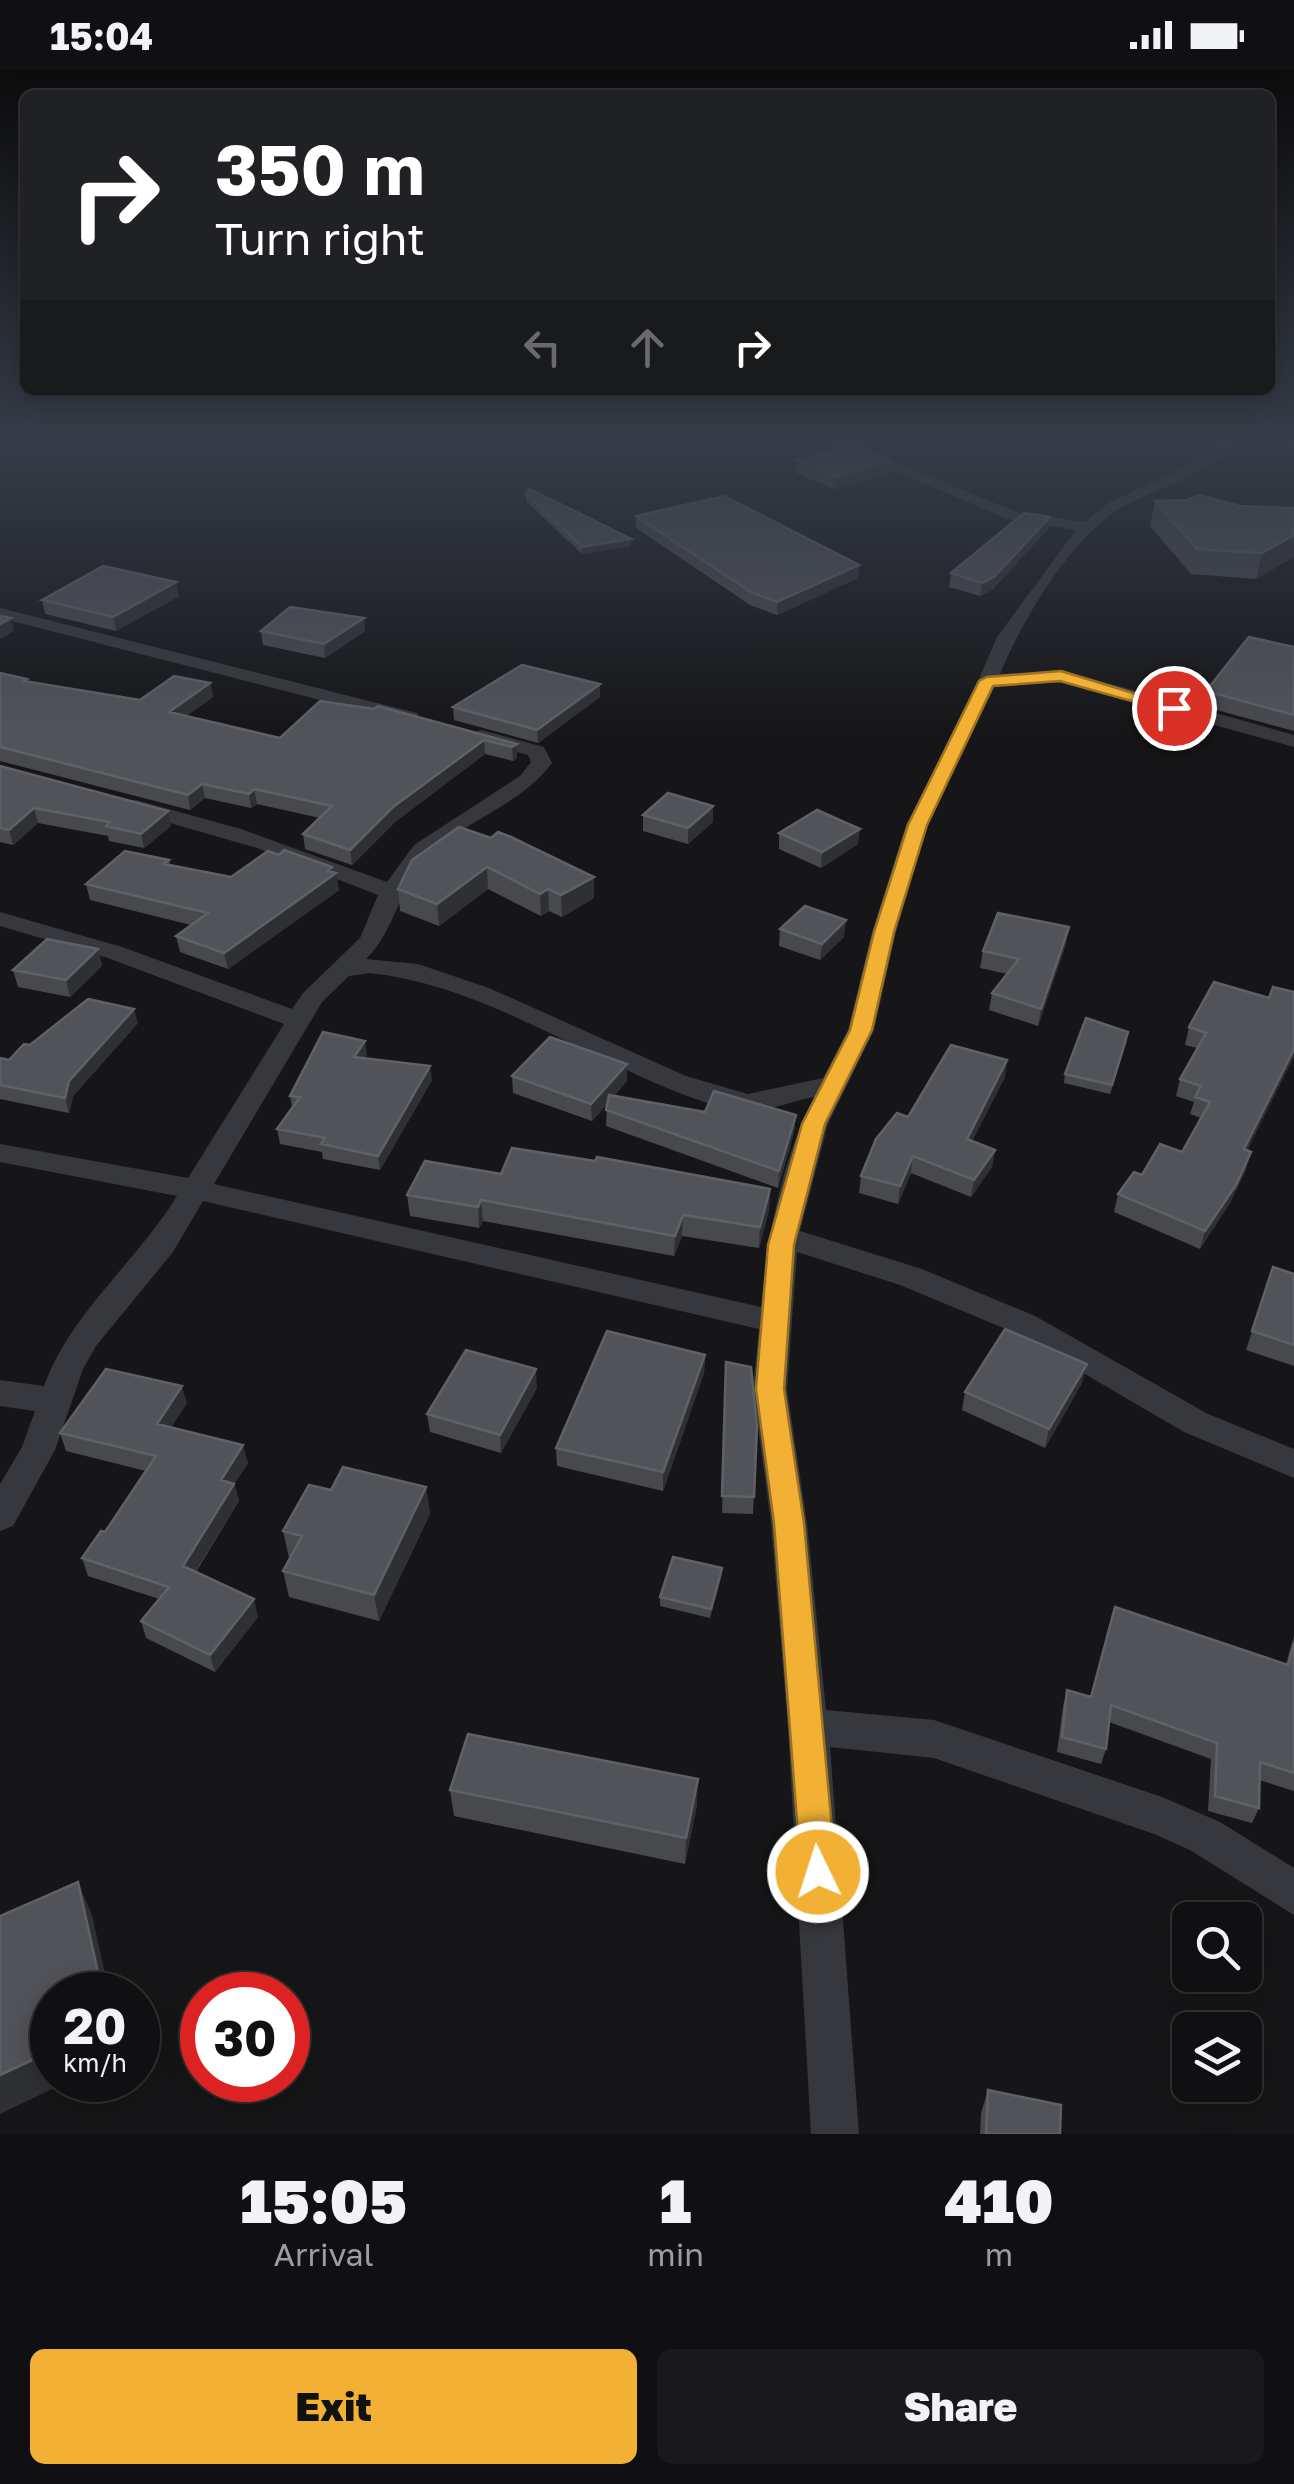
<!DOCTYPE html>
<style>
:root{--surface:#101012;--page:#19191b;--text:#f1f3f6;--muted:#9c9d9f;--line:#303032;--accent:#f2b134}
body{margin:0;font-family:"Golos Text",sans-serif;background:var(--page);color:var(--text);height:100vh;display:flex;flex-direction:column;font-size:38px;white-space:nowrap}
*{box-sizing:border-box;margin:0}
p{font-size:32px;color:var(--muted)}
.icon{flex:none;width:55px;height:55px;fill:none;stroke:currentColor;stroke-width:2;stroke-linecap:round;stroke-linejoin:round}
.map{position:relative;height:2064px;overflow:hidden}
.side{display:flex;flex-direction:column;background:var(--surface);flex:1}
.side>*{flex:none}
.hud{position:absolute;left:20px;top:20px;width:1255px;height:305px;border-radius:15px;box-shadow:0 5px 25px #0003,0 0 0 2px var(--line);background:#202124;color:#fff;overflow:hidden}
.tools{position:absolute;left:1172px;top:1832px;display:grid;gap:20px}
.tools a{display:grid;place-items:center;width:90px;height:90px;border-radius:15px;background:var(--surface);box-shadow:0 5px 25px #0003,0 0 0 2px var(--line);font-size:50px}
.speed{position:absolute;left:30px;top:1902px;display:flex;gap:20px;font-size:50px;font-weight:700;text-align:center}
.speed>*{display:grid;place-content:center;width:130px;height:130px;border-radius:50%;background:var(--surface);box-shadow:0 5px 25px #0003,0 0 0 2px var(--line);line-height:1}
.speed small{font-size:25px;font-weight:400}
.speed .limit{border:15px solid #d22;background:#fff;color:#111}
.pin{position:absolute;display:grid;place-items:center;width:85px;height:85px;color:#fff;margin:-42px;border:5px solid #fff;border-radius:50%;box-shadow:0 2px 10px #0007}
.me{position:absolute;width:110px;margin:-55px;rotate:356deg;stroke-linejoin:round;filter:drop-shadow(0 0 8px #0008)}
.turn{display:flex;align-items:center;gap:35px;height:210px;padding:0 30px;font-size:45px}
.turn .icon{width:130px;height:130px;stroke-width:2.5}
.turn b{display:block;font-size:70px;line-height:85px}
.lanes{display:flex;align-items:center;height:95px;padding:0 30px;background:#0003;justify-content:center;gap:50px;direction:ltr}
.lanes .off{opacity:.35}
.eta{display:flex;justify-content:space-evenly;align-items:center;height:170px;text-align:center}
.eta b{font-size:60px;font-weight:800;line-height:70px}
.button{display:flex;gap:20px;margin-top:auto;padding:20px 30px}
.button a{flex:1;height:115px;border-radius:15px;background:var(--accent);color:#111;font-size:40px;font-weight:800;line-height:115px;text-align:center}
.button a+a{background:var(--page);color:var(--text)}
.status{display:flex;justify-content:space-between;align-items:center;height:70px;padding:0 50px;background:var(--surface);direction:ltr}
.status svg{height:28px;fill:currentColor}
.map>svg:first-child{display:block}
</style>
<div class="status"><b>15:04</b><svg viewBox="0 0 49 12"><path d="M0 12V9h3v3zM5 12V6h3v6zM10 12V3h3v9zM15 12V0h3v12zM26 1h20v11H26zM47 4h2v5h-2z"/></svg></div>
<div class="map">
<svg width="1294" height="2064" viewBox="0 0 1294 2064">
<rect width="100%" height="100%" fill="#161618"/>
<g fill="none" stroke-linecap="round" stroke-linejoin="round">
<path fill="#37383d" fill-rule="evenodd" d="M831,374H849L1017,442L1085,452L1108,433L1171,404L1219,374H1235C1207,405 1158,417 1121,438C1072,466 1021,552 1000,604L1061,600L1294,665V677L1060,612L995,616L928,755L896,862L874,960L828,1054L800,1161L922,1199L1035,1246L1208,1344L1294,1379V1408L1184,1362L1013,1262L900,1215L797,1182L787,1319L807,1453L826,1640L934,1650L1162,1727L1220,1752L1294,1798V1845L1190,1780L1154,1764L934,1688L830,1677L859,2064H811L788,1657L771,1453L753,1319L759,1259L203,1131L173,1182L96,1276L83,1299L55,1380L13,1456L0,1461V1414L22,1377L35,1341L0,1336V1310L44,1316C70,1244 137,1191 177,1126L0,1092V1074L188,1108L284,954L105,887L0,856V842L122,877L292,939L303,923L360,868L378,825L257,778L128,741L125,736L128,731L136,730L241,759L387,812L414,775L520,706L531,692L528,685L474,670V662L481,660L544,677L552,693C521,735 467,749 430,785C399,815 396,860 366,889L418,894L489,918L686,1006L748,1024L823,1008L848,960L872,862L906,755L965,641L997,567L1076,460L1008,449ZM370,903C462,913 546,963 629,1001C661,1016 710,1038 746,1041C766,1042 793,1031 814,1027C781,1092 768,1165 761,1237L214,1114L322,932L349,906Z
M0,538L417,643L420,647L410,653L0,548Z"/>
</g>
<path fill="#47494d" d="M797,390L890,403L835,419L796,403Z
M526,424L631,476L582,484L526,431Z
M1155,431L1239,436L1294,438L1256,509L1191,504L1150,456Z
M636,446L859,495L858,508L777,545L750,535L636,458Z
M1050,447L1048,459L992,520L980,526L949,517L951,503Z
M179,526L116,561L45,544L42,530Z
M364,548L365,561L325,588L263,575L261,561Z
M1294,577V661L1202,636L1206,621Z
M0,603L27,609V611L140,630L210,613L213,627L186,646L280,668L320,631L517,674V688L513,691L485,684L395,752L352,795L305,779L303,764L320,748L257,734L251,738L205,728L190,740L0,691Z
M600,627L538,673L454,650L453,637Z
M0,696L171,756L144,778L109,771L108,766L38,753L13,775L0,772Z
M643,745L713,752L688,774L643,761Z
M459,757L594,828L562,847L549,841L541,846L488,819L439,856L400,841L398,819Z
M779,763L858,774L821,798L779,779Z
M279,785L332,797L339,820L228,899L180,882L176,866L191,855L90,830L86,814L169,790L170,795L231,807Z
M780,859L844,867L820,890L779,876Z
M1066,874L1038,956L989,940L992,923L1007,904L980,898L983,881Z
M98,879L102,896L70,927L18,917L13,900Z
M1294,922V986L1247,1080L1246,1100L1230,1133L1200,1179L1114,1142L1118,1124L1142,1105L1182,1082L1201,1048L1190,1044L1194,1032L1176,1026L1180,1009L1197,978L1185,975L1189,957L1269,928Z
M138,953L73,1026L69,1043L0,1029V988L9,990L30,975Z
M1127,971L1110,1024L1064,1013L1065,1004Z
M367,985L365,988L432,1010L380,1100L323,1089L322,1082L280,1074L277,1059L292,1037L290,1026Z
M512,1006L627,1011L614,1026L705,1042L796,1045L794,1062L778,1118L606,1056L607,1034L592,1051L513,1023Z
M1005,1007L972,1071L995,1080L992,1097L971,1127L911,1103L898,1134L859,1123L861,1106L908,1047Z
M501,1104L770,1119L769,1140L759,1178L682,1166L674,1186L483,1151L479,1158L410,1146L407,1125Z
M1273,1197L1294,1204V1296L1246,1280Z
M705,1285L704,1303L663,1421L557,1396L556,1378Z
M726,1292L757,1356L753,1444L722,1443Z
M1082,1313L1045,1378L962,1340L965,1322Z
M537,1318L501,1383L430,1362L427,1344Z
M187,1333L171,1357L248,1393L234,1414L239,1431L196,1502L258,1547L215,1602L146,1568L141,1551L159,1529L88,1506L82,1488L105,1462L146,1401L66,1381L60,1363Z
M426,1417L430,1444L379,1551L289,1527L283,1501L289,1488L283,1461L331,1420Z
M722,1498L721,1508L710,1548L660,1536V1527Z
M1294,1566V1721L1259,1710V1738L1252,1753L1208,1741L1211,1689L1109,1652L1106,1679L1101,1694L1057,1682L1063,1636L1067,1620L1091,1626L1286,1594Z
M450,1720L697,1735L685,1794L454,1746Z
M988,2020L1060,2064H980L981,2043Z"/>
<path fill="#2f3033" d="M891,391L890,403L835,419L836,406Z
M1050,447L1048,459L992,520L980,526L982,513Z
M1294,465V487L1256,509L1262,483Z
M631,469V476L582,484V477Z
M859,495L858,508L777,545V532Z
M176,512L179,526L116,561L113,547Z
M11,548L14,561L0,569V554Z
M364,548L365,561L325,588L324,574Z
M210,613L213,627L172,656L169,642Z
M600,614V627L538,673L537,660Z
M484,670L485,684L395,752L352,795L350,780L393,737Z
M517,674V688L513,691L512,677Z
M202,714L205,728L190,740L188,725Z
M254,719L257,734L251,738L249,724Z
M713,736V752L688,774V758Z
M34,738L38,753L13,775L9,760Z
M168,741L171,756L144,778L141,764Z
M860,759L858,774L821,798L822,782Z
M332,797L333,806L336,803L339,820L228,899L224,883Z
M487,797L488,819L439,856L437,834Z
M594,807V828L562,847L561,825Z
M548,819L549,841L541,846L540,824Z
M846,850L844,867L820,890L822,874Z
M1069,857L1066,874L1038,956L1041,939Z
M98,879L102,896L70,927L66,910Z
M134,939L138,953L73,1026L69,1043L65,1028L69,1011Z
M365,971L367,985L356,1001L354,987Z
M1294,979V986L1239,1097L1244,1079Z
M1007,990L1005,1007L964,1086L967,1069Z
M627,994V1011L592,1051L591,1034Z
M430,996L432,1010L380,1100L378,1086Z
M796,1045L794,1062L778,1118L779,1101Z
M995,1080L992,1097L971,1127L974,1110Z
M1251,1082L1246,1100L1230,1133L1200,1179L1205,1161Z
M913,1086L911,1103L898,1134L900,1116Z
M770,1119L769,1140L759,1178L760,1157Z
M481,1130L483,1151L479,1158L478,1137Z
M683,1145L682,1166L674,1186L675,1166Z
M705,1285L704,1303L663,1421V1402Z
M1087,1294L1082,1313L1045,1378L1049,1359Z
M536,1299L537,1318L501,1383L500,1365Z
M182,1316L187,1333L162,1371L157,1354Z
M243,1375L248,1393L234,1414L239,1431L188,1513L183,1496L221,1410Z
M426,1417L430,1444L379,1551L374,1525Z
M722,1498L721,1508L710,1548L711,1539Z
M254,1529L258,1547L215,1602L210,1585Z
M698,1709L697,1735L685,1794L686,1768Z
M78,1812L92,1845L110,1925H103Z
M52,1981V2010H71L0,2044V2005Z"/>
<path fill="#525359" stroke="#5f6168" stroke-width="2.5" d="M853,375L891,391L836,406L797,390Z
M530,419L631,469L582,477L526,424Z
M1199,425L1239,436L1294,438V465L1262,483L1197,479L1155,431L1188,430Z
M724,426L859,495L777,532L751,522L636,446Z
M1024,443L1050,447L994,507L982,513L951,503Z
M103,496L176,512L113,547L42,530Z
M290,537L364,548L324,574L261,561Z
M0,546L11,548L0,554Z
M1249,567L1294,577V645L1206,621Z
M522,595L600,614L537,660L453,637Z
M0,603L27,609L24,611L140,630L174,606L210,613L169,642L280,668L320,631L374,639L378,636L517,674L512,677L484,670L393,737L350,780L303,764L332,736L254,719L249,724L202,714L188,725L0,677Z
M0,696L168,741L141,764L106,756L110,752L34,738L9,760L0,758Z
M668,723L713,736L688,758L643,745Z
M817,740L860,759L822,782L779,763Z
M459,757L491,768L498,762L511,767L594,807L561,825L548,819L540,824L487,797L437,834L398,819L412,790Z
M284,780L332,797L328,801L336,803L224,883L176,866L208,843L86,814L125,781L169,790L164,794L231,807L268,781L279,785Z
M805,836L846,850L822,874L780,859Z
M998,843L1069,857L1041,939L992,923L1019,889L983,881Z
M47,869L98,879L66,910L13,900Z
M1214,912L1269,928L1273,917L1294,922V979L1244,1079L1251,1082L1236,1115L1205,1161L1118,1124L1134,1102L1142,1105L1160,1074L1182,1082L1210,1032L1195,1027L1201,1016L1180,1009L1206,963L1189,957Z
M88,929L134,939L69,1011L65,1028L0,1015V988L9,990L24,974L30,975Z
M1086,948L1128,962L1112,1015L1065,1004Z
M323,962L365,971L354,987L430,996L378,1086L321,1074L325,1068L277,1059L300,1027L290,1026Z
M550,967L627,994L591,1034L512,1006Z
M951,975L1007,990L967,1069L995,1080L974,1110L913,1086L900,1116L861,1106L876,1069L897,1043L908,1047Z
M714,1021L796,1045L779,1101L606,1040L609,1025L705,1042Z
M512,1078L595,1091L597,1087L770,1119L760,1157L683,1145L675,1166L481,1130L478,1137L407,1125L425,1091L501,1104Z
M1273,1197L1294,1204V1275L1252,1261Z
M1005,1259L1087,1294L1049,1359L965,1322Z
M607,1261L705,1285L663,1402L556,1378Z
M466,1280L536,1299L500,1365L427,1344Z
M726,1292L751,1297L757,1356L754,1427L722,1426Z
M106,1299L182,1316L157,1354L243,1375L221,1410L234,1414L183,1496L254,1529L210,1585L141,1551L169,1517L82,1488L101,1461L105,1462L156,1386L60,1363Z
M343,1397L426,1417L374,1525L283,1501L302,1466L283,1461L309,1415L331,1420Z
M673,1487L722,1498L711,1539L660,1527Z
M1115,1537L1288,1595L1294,1573V1703L1260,1692L1259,1738L1215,1726L1217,1673L1111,1635L1106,1679L1062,1667L1067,1620L1091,1627Z
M468,1664L698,1709L686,1768L450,1720Z
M78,1812L103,1925H52V1981L0,2005V1846Z
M988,2020L1061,2035L1060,2064H986Z"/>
<linearGradient id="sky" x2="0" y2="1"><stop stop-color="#0c0c0d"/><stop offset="0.56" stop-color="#363c48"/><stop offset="1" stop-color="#363c48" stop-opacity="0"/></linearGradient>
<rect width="1294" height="663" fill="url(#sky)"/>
<path fill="#f2b134" stroke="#9d7322" stroke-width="2.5" d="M1061,601L1182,638L1174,643L1060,611L993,616L927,755L894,862L872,960L825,1054L794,1175L784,1319L804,1453L836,1802L831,1815L818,1820L806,1815L801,1802L774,1453L756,1319L768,1175L802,1054L850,960L874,862L908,755L979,611L987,607Z"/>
</svg>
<div class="tools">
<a><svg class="icon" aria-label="search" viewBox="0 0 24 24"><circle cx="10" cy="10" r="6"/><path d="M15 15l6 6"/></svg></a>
<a><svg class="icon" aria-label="layers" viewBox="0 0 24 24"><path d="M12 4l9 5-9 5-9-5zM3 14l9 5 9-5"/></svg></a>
</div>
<div class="speed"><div>20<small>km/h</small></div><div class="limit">30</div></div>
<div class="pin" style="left:1174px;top:638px;background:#d93025"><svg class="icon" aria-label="arrive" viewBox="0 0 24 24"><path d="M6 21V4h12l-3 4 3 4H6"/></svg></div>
<svg class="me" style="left:818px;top:1802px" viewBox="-20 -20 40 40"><circle r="17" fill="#f2b134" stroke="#fff" stroke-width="3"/><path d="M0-11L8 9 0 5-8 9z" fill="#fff"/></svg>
<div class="hud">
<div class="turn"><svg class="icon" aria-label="right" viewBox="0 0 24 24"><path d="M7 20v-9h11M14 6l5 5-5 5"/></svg><div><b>350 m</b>Turn right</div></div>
<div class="lanes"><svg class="icon off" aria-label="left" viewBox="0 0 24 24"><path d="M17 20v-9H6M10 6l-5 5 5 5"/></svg><svg class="icon off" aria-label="ahead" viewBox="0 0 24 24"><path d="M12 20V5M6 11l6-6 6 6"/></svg><svg class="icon" aria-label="right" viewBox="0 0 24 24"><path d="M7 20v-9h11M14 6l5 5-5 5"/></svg></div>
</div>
</div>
<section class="side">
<div class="eta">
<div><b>15:05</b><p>Arrival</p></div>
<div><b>1</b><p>min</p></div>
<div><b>410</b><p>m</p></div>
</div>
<div class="button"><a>Exit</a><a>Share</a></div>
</section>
